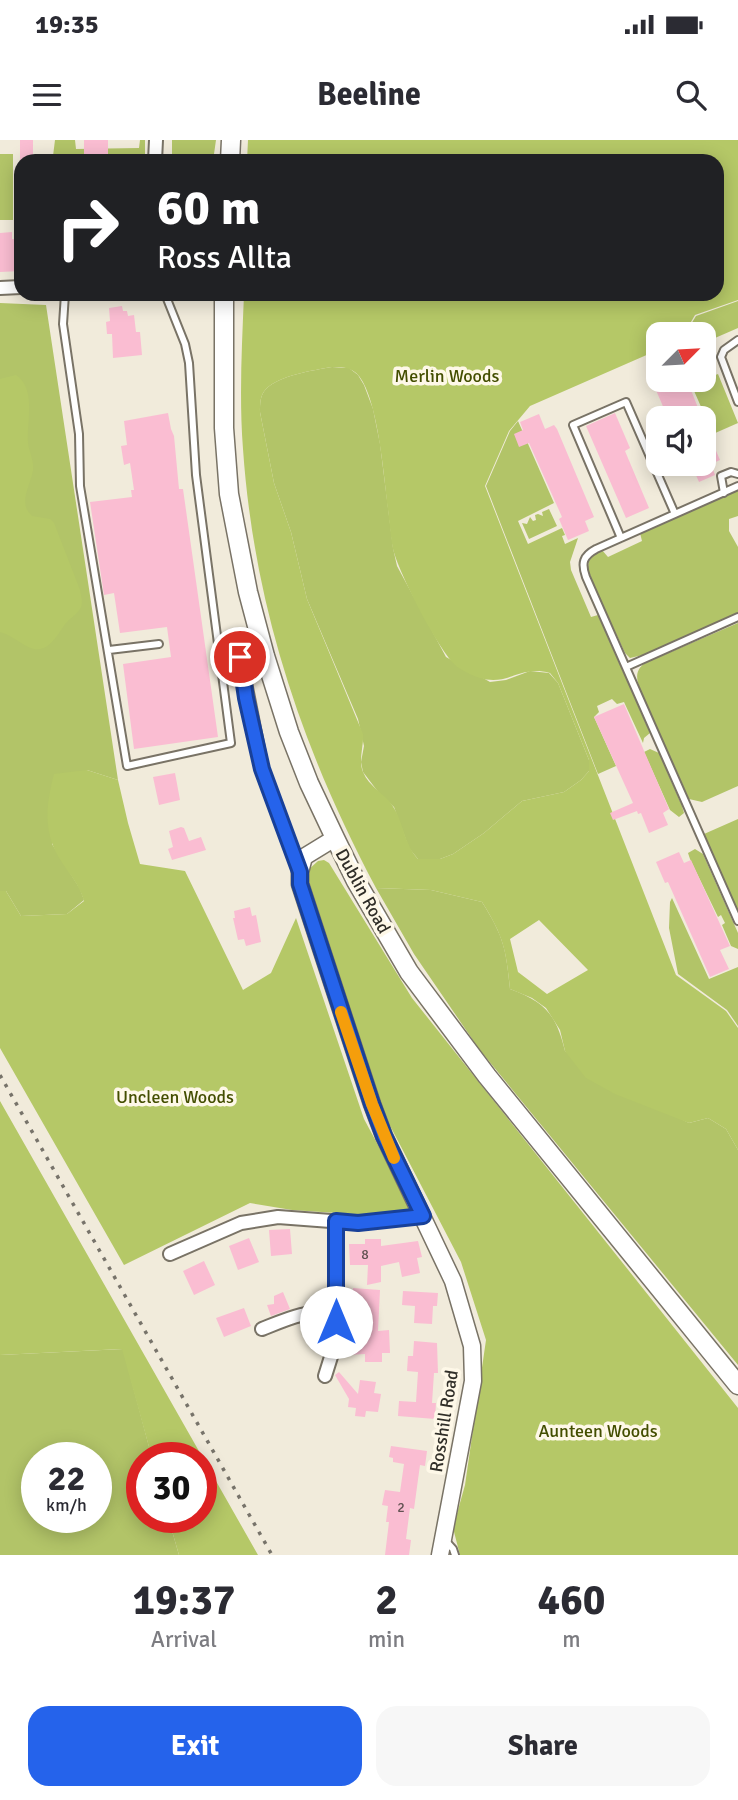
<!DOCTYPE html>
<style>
:root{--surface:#fff;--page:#f7f7f7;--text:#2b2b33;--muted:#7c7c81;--accent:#2563eb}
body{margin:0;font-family:Signika,sans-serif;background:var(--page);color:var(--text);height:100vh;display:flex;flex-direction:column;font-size:26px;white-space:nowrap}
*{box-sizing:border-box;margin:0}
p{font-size:23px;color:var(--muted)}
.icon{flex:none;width:38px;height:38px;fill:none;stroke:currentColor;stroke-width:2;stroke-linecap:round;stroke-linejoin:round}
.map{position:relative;height:1415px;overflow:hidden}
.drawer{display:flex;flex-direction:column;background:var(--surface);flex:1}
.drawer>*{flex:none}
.hud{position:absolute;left:14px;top:14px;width:710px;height:147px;border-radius:21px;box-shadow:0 4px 18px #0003;background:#202124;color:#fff;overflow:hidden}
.needle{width:46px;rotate:66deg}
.fabs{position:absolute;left:646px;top:182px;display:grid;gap:14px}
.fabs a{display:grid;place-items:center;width:70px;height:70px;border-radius:14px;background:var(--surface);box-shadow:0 4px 18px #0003;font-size:35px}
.speed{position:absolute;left:21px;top:1302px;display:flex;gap:14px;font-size:35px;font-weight:700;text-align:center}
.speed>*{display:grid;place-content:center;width:91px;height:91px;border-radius:50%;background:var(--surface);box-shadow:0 4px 18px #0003;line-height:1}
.speed small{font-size:18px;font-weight:400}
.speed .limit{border:10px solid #d22;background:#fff;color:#111}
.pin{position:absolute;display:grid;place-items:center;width:60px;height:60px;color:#fff;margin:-30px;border:4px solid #fff;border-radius:50%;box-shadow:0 2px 7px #0007}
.me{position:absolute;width:77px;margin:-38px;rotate:0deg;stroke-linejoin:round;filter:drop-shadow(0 0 5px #0008)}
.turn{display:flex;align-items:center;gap:24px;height:147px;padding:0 28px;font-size:32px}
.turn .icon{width:91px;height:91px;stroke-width:2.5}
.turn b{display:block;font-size:49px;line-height:60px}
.eta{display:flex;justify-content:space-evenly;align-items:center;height:119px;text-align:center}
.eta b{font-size:42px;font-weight:700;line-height:49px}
.action{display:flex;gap:14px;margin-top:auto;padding:14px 28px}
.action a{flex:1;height:80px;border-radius:21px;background:var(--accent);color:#fff;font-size:28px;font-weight:700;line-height:80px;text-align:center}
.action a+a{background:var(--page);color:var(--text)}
.status{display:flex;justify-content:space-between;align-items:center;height:49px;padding:0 35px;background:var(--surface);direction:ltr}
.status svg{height:19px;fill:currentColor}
header{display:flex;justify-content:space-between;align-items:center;height:91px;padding:0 28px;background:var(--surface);font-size:32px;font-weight:700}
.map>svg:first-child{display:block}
</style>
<div class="status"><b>19:35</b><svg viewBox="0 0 49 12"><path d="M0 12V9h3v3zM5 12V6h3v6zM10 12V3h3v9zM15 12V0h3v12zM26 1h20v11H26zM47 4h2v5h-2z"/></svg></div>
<header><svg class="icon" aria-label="menu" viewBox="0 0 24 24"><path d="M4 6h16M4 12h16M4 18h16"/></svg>Beeline<svg class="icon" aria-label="search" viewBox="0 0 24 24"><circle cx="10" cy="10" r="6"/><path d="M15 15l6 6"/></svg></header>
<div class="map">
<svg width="738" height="1415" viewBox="0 0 738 1415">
<rect width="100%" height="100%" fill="#f1ebdb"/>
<path fill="#b2c468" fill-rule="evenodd" d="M55,0H75L76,9L139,8L140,0H145V21H141L140,14L82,15V21H72V15L53,16Z
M172,0H216L213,21H172Z
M0,14H13V80H0Z
M738,161V188L715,198L716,202L713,205L704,204V194H685L696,176Z
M0,163L46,165L118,640L87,630L52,704L80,749L84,760L67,774L21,776L6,751H0Z
M332,227L349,228L358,235L364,245L373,269L380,304L393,408L397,426L446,517L490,542L506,540L530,531L549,533L558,543L589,620V631L581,640L564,652L522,661L484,693L453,714L440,719H418L409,708L394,667L379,653L363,632L361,622L364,606L358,579L307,459L291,392L274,343L260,272C260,264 260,255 266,249C278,236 314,230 332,227Z
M718,234L738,283L713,294L691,244Z
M518,281L554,363L518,381L528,404L562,388L565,395L562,396L565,404L578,398L570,422L571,430L591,477L598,475L650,593L644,598L643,603L624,562L617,564L612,559L597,566L599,572L594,577L616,626L598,634L486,346L510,291Z
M738,350V376L729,379V391L738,407V473L647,514L630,518L625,513L589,435C586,421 590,417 602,410L608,417L642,401L640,393Z
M549,369L557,386L529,399L522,383L527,384L530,377L533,381L536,380L535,375L538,374L543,376L542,372Z
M738,483V646L702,662L689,659L640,549C636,539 635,530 645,523Z
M650,609L659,613L682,666L684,673L679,677L670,670L644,612Z
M738,679V771L704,694Z
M695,709L703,714L738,793V809L731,806L722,785L725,783L721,775L718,777L690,719L688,713Z
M376,748L431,750L482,762C504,797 506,809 510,849C545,862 556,874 565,911L671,974L689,983L708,978L726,989L738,1010V1225L479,909L414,814Z
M672,758L709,839L738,827V886L727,870L678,834L669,788L670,762Z
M123,1209L152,1318H142V1377H168L179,1415H0V1215ZM37,1318H96V1377H37Z"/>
<path fill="#b5c867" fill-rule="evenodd" d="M248,0H738V160L695,175L684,194H658V210L530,266L509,291L485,346L676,835L726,871L738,888V1010L726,989L708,978L689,983L615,954L586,938L565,911L560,890L546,868L532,858L510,849C506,810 504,797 482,762L431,750L376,748C302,609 254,467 243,309C239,257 242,205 244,154H718V21H247ZM332,227C341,227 349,227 356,233C382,256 386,372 393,409C398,431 441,517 459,528C505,557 513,523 550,533L558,543L589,620V631L581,640L564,652L522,661L484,693L453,714L440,719H418C403,702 404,682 392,665C384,653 369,647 363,632C358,620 364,606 363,594L307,459L291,392L274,343L260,272C260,264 260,255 266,249C278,236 314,230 332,227ZM539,780L588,830L547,854L518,832L510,799Z
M16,235C37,250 26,281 28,303C29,312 34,320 33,330C31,345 17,363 32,376L50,379L54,383L80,450C81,456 83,461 81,467C78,474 71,477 66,483C58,493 50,512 34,509C22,506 13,495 0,492V239Z
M87,630L118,640L128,683L140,724L185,731L243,850L271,833L296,778L364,979L414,1072L382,1076L292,1070L250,1063L124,1125L0,908V751H6L21,776L67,774L84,761C78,739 59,724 52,703C44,679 48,658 54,634Z
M324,720L329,723L412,858L738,1268V1415H460L453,1388L465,1345L486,1200L461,1122L385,976L314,775L307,731L318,721Z
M0,961L258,1415H179L168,1377H201V1318H152L122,1209L0,1215Z"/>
<path fill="#fabdd2" d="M20,0H33V21H20Z
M84,0H108V21H84Z
M12,92V99H21V131L0,132V93Z
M122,166L123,171H127L128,176L134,175L136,192H140L142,215L113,218L112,194H107L106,182L110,181L109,168Z
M704,203L715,229L704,235Z
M658,221V240H687L702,278H668L646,227Z
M168,273L171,289L174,296L179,349H183L218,597L134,609L123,524L171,517L167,487L120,493L114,453L104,455L90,362L132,357L131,350H134L130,323L124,325L121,306L127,305L124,281Z
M615,273L630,308L625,311L649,368L626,378L586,286Z
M539,274L545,289L554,285L557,289L594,377L585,381L589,391L568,400L559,379L562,377L529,303L519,307L514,294L523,290L520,282Z
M704,283L720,320L711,324L715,335L699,342L691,324H704Z
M624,564L669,669L663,673L668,685L649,693L641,673L638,674L637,671L613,680L610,673L633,663L594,577Z
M175,633L180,660L159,665L153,637Z
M181,687L184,688L189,701L201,697L206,710L172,720L168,709L173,707L169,691Z
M679,712L684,723L691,720L730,806L720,810L729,829L710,837L668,742L665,743L656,722Z
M250,767L252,776L256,775L261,802L246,806L244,799L238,800L233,778H235L234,771Z
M290,1089L292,1114L271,1116L269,1090Z
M249,1098L259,1122L238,1130L229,1106Z
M365,1099H381V1106L418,1101L422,1117L417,1118L420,1133L402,1137L399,1122L381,1126V1142L367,1145L368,1125H350L349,1104H365Z
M204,1121L215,1145L194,1155L183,1131Z
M353,1148L380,1150L378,1191L389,1190L390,1213H382V1222H365V1214L348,1215V1202H358L356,1162H353Z
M403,1151L438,1153L437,1166H433L432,1184L414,1183L415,1166L402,1165Z
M283,1152L290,1169L271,1176L267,1165L274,1164V1156Z
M244,1168L251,1186L224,1197L216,1178Z
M414,1201L437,1203L438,1233H434L432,1263H436L435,1279L398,1276L399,1261L416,1262L418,1232L407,1231L408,1216H413Z
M339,1232L358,1254L360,1240L376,1242L374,1253L381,1254L378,1272L366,1271L365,1277L355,1276L356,1268L348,1267L349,1259L335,1235Z
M391,1306L427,1311L425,1326L420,1325L414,1369L410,1368L406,1399L411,1400L409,1415H385L389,1382H386L388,1366L382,1365L385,1350L400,1352L404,1324L393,1322V1318L389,1317Z"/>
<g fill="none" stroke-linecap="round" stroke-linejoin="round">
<g stroke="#797366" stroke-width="10">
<path id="service" d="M65,154L63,184L79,294L80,346L127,626L231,603L196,335L189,223L185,204L165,154
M738,200L724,210L721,217L738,262
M738,346L596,409C583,416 581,423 586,437L738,781
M724,353L721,336L731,332L738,334
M621,398L573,285L626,262L675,374
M109,510L159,504
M626,527L738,477
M444,1399L453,1409L455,1415"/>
</g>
<g stroke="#797366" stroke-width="16">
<path id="minor" d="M155,21L156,0
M0,148L21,147
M240,517L262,629L300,732
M170,1114L241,1083L278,1077L357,1083L423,1076
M262,1189C292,1177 304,1171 337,1172
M325,1236L335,1204L336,1081"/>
</g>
<g stroke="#797366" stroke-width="19">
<path id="tertiary" d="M335,698L304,717L300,732V744L372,964L384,996L453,1141L472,1206L473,1241L440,1415"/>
</g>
<g stroke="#797366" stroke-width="21">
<path id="secondary" d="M230,21L231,0
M224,154V288L229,354L248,452L265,516L289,592L309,643L335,698L356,741L409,832L487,936L738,1245"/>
</g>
<use href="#service" stroke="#fff" stroke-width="6"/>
<use href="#minor" stroke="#fff" stroke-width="12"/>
<use href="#tertiary" stroke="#fff" stroke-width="16"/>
<use href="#secondary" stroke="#fff" stroke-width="18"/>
<path stroke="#77736a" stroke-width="3.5" stroke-dasharray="3.5 7" stroke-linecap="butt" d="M0,935L272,1415"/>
</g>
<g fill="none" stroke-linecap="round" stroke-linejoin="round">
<g stroke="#184099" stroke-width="18">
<path id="route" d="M240,517L246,558L262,629L300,732V744L372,964L384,996L423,1076L358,1083L336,1081V1182"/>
</g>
<use href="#route" stroke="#2563eb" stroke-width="12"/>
<path stroke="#f59e0b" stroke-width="12" d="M341,872L372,964L394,1018"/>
</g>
<g text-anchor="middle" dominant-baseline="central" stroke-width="7" stroke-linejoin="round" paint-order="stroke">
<g font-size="14" fill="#625252">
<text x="365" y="1114">8</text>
<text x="401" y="1367">2</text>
</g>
<g font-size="18" fill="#434e00" stroke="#fef8e8">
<text x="447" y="236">Merlin Woods</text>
<text x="175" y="957">Uncleen Woods</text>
<text x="598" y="1291">Aunteen Woods</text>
</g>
<g font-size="18" fill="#302e28" stroke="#fef8e8">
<text transform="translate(363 751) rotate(61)">Dublin Road</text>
<text transform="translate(444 1281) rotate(-81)">Rosshill Road</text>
</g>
</g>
</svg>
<div class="fabs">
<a><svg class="needle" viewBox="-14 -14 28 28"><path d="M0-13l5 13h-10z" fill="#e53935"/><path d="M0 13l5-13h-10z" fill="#7c7c81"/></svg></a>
<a><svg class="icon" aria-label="sound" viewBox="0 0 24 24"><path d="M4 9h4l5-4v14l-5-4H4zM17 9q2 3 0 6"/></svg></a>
</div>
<div class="speed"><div>22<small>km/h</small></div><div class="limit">30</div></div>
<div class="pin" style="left:240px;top:517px;background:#d93025"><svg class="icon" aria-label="arrive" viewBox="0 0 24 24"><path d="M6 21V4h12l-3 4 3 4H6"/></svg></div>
<svg class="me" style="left:336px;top:1182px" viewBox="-20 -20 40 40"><circle r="19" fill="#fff"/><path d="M0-13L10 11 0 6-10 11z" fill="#2563eb"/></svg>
<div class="hud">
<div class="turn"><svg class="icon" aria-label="right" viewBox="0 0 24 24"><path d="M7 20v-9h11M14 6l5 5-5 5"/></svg><div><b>60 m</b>Ross Allta</div></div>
</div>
</div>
<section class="drawer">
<div class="eta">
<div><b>19:37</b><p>Arrival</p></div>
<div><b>2</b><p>min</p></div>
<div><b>460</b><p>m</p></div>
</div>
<div class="action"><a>Exit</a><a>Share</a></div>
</section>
